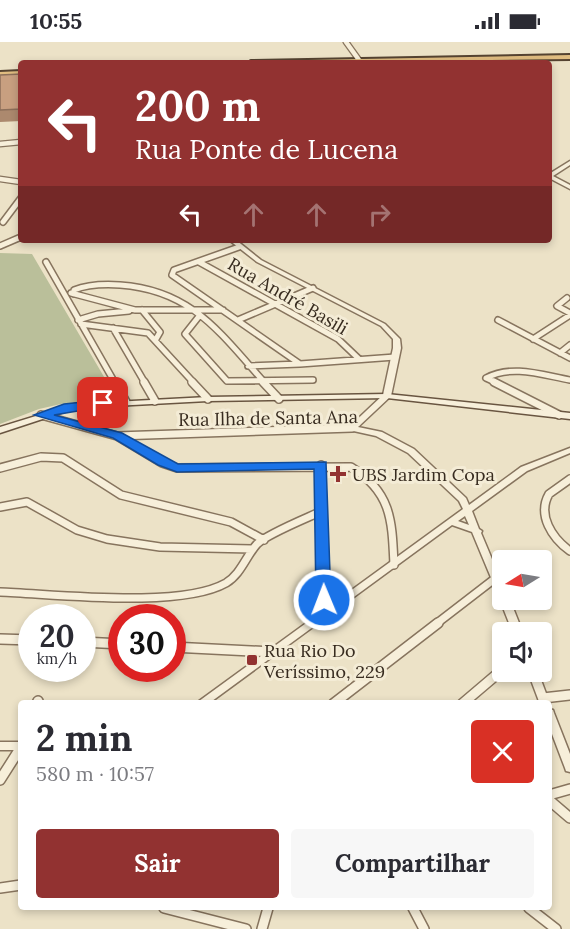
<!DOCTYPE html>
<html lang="pt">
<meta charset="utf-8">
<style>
:root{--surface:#fff;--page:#f7f7f7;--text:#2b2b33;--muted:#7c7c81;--accent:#923231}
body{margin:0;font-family:Lora,serif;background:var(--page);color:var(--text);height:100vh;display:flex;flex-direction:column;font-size:22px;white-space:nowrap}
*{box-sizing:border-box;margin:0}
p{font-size:20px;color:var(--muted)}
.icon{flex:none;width:33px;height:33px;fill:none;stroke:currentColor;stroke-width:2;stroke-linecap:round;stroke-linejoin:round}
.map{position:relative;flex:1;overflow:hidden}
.drawer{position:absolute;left:18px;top:658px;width:534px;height:210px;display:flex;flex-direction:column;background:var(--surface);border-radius:6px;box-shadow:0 3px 9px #0003}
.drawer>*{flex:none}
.banner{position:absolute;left:18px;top:18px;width:534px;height:183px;border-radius:6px;box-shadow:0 3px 9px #0003;background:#923231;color:#fff;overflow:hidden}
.needle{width:39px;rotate:259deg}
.buttons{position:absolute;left:492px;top:508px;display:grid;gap:12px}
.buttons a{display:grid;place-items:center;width:60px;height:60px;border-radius:6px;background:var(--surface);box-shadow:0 3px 9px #0003;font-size:30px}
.speed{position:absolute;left:18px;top:562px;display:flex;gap:12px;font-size:30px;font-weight:700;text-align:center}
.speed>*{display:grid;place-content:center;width:78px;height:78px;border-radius:50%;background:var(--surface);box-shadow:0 3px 9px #0003;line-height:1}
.speed small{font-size:15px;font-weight:400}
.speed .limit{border:9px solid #d22;background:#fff;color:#111}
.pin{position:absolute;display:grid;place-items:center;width:51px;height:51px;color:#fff;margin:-26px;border-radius:12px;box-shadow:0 3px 9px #0006}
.me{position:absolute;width:66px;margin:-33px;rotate:359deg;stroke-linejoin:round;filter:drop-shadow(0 0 4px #0008)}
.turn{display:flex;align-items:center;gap:21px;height:126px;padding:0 18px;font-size:27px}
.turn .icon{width:78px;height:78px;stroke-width:2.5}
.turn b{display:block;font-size:42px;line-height:51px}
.lanes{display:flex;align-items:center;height:57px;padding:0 18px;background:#0003;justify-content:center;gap:30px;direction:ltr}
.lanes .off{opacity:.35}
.round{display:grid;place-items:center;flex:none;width:63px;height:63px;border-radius:6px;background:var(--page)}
.head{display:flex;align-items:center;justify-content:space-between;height:102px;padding:0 18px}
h1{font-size:36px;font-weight:700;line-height:45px}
.cta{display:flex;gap:12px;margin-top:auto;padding:12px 18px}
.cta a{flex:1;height:69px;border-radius:6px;background:var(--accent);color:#fff;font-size:24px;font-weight:700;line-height:69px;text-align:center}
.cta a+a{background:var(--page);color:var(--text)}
.status{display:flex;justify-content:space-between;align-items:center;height:42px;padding:0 30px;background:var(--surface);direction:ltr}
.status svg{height:16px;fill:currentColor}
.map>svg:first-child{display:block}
</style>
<div class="status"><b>10:55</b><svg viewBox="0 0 49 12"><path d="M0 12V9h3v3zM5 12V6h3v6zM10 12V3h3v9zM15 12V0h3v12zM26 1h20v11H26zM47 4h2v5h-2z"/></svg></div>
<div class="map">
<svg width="570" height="887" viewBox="0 0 570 887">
<rect width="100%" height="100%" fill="#ece2c7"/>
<path fill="#babf9a" d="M0,211L32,212L117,357L61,362L39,367L0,382Z"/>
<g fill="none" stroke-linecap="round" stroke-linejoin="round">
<g stroke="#87745e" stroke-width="7">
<path id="minor-far3" d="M346,0L359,18
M0,102L21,100
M0,137L21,140"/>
</g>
<g stroke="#87745e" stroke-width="8">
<path id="minor-far2" d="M3,180L21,156
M0,204L21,195
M239,205L174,228L172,233L300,322L395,315
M46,220L115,341
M199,220L338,297L359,317
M71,251L135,268H223
M74,252V248C89,242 104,242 120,243C192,248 220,291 265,341
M567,256L557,264L570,271
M142,268L160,290L156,297
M200,273L185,292L227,339L313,338
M78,278L98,272L129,269
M238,278L313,246
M498,278L570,316
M81,282L148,291L194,341
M113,286L145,341
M533,297L570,273
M560,311L570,303
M248,324L300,322
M497,341L486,336C513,322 542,333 570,338"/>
</g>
<g stroke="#87745e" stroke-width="10">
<path id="minor-far1" d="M115,340L126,360
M144,340L155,359
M192,340L208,357
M263,340L279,357
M494,340L559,373
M41,373L117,394L352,386
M117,394L162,421L177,426L351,425C392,450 392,479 394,523
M321,423L325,573
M0,426L41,415L63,416L121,453L231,480L264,498
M570,437L549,452C537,473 552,496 570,509
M0,465L27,460L77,488L107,497L160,505L252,507
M0,550C56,552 180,567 226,541C241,532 246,514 257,502C267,492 307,476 322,469
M436,582L497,535"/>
</g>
<g stroke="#87745e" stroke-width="12">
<path id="minor" d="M0,597L32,598
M82,600L122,602
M172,605L272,610
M543,656L570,653
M37,662L38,659
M333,662L438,581
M462,662L502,628
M0,738L21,705
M549,753L570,747
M549,758L570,776
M0,846L21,843
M164,866L246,887
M413,866L424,887
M529,866L556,887
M262,887L268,866"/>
</g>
<g stroke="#87745e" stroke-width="3">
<path id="tertiary" d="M570,119V123L553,134L570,143V147L549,136V132Z
M229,198H236L261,218L385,282L400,297L401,306L391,354L358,385L382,390L414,407L466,456L469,463L521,425L570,406V411L527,429L472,469L479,487L482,489L481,491L502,541V553L499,552L497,550L472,490L452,483L208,662H195L463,467L459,459L408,411L376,394L349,388L348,386L383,353L393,306V297L381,284L257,220ZM465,474L469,483L458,479Z
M502,556V558H510L523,591H513L500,558Z
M528,630H538L550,662L549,664V662H540Z
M549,667L553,668L554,671L570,712V730L566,729L565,726L549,684Z
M0,700H21V708H0Z"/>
</g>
<g stroke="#695541" stroke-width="3">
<path id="secondary" d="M387,352L570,371V377L387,356L208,359L76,366L0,391V385L75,362L208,355Z"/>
</g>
<g stroke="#554331" stroke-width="4">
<path id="trunk" d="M570,13V17L248,21L251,19Z
M21,29V33L0,34V30Z"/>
</g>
<use href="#minor-far3" stroke="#f7efda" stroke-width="4.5"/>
<use href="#minor-far2" stroke="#f7efda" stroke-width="5"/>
<use href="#minor-far1" stroke="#f7efda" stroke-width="7"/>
<use href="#minor" stroke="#f7efda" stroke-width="9"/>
<use href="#tertiary" fill="#f7efda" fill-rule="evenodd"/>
<use href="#secondary" fill="#f7efda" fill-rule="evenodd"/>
<use href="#trunk" fill="#e0bc80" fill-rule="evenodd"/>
</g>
<path fill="#ac896e" d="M21,32V79L0,80V33Z"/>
<path fill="#c89f80" stroke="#8c6f5a" stroke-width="1.5" d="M21,32V67L0,68V33Z"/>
<path fill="#1a73e8" stroke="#114b97" stroke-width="1.5" d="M103,358L109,361L107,364L54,373L122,391L178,422L326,420L331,558L329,562L324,563L316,558L314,427L177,430L158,423L113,396L34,373L64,362Z"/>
<g fill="#923231" stroke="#f4ecd6" stroke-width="2">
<path d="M335 423h6v6h6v6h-6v6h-6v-6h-6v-6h6z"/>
<rect x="246" y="612" width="12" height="12" rx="3"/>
</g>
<g text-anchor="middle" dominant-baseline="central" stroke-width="6" stroke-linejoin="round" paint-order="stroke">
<g font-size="18" fill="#382c20" stroke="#f4ecd6">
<text transform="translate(288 254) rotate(30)">Rua André Basili</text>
<text transform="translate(268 376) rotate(-1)">Rua Ilha de Santa Ana</text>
</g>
<g font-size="18" fill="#382c20" stroke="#f4ecd6" text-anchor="start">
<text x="352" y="432">UBS Jardim Copa</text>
<text x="264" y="608">Rua Rio Do<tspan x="264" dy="21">Veríssimo, 229</tspan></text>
</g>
</g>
</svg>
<div class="buttons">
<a><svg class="needle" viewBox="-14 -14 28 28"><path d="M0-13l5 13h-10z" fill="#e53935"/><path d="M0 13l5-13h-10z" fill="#7c7c81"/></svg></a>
<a><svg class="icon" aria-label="sound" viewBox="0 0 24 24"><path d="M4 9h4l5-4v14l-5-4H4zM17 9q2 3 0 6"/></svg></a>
</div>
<div class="speed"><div>20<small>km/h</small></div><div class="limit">30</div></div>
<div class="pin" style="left:103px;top:361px;background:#d93025"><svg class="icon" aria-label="arrive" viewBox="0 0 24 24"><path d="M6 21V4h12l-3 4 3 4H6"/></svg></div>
<svg class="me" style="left:324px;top:558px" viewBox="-20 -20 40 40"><circle r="17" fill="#1a73e8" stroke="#fff" stroke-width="3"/><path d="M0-11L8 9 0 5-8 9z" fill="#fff"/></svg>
<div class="banner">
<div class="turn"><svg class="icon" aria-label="left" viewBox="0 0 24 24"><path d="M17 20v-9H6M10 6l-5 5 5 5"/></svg><div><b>200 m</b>Rua Ponte de Lucena</div></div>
<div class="lanes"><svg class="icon" aria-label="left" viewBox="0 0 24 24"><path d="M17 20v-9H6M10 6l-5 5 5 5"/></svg><svg class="icon off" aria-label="ahead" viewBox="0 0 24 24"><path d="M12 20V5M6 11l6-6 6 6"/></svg><svg class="icon off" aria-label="ahead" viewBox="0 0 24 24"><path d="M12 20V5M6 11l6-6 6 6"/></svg><svg class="icon off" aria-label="right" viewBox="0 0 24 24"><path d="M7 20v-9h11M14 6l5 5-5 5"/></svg></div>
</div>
<section class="drawer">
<div class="head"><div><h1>2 min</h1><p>580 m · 10:57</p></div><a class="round" style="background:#d93025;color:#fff"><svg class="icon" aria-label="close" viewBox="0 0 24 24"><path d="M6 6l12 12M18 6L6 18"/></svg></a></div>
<div class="cta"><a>Sair</a><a>Compartilhar</a></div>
</section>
</div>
